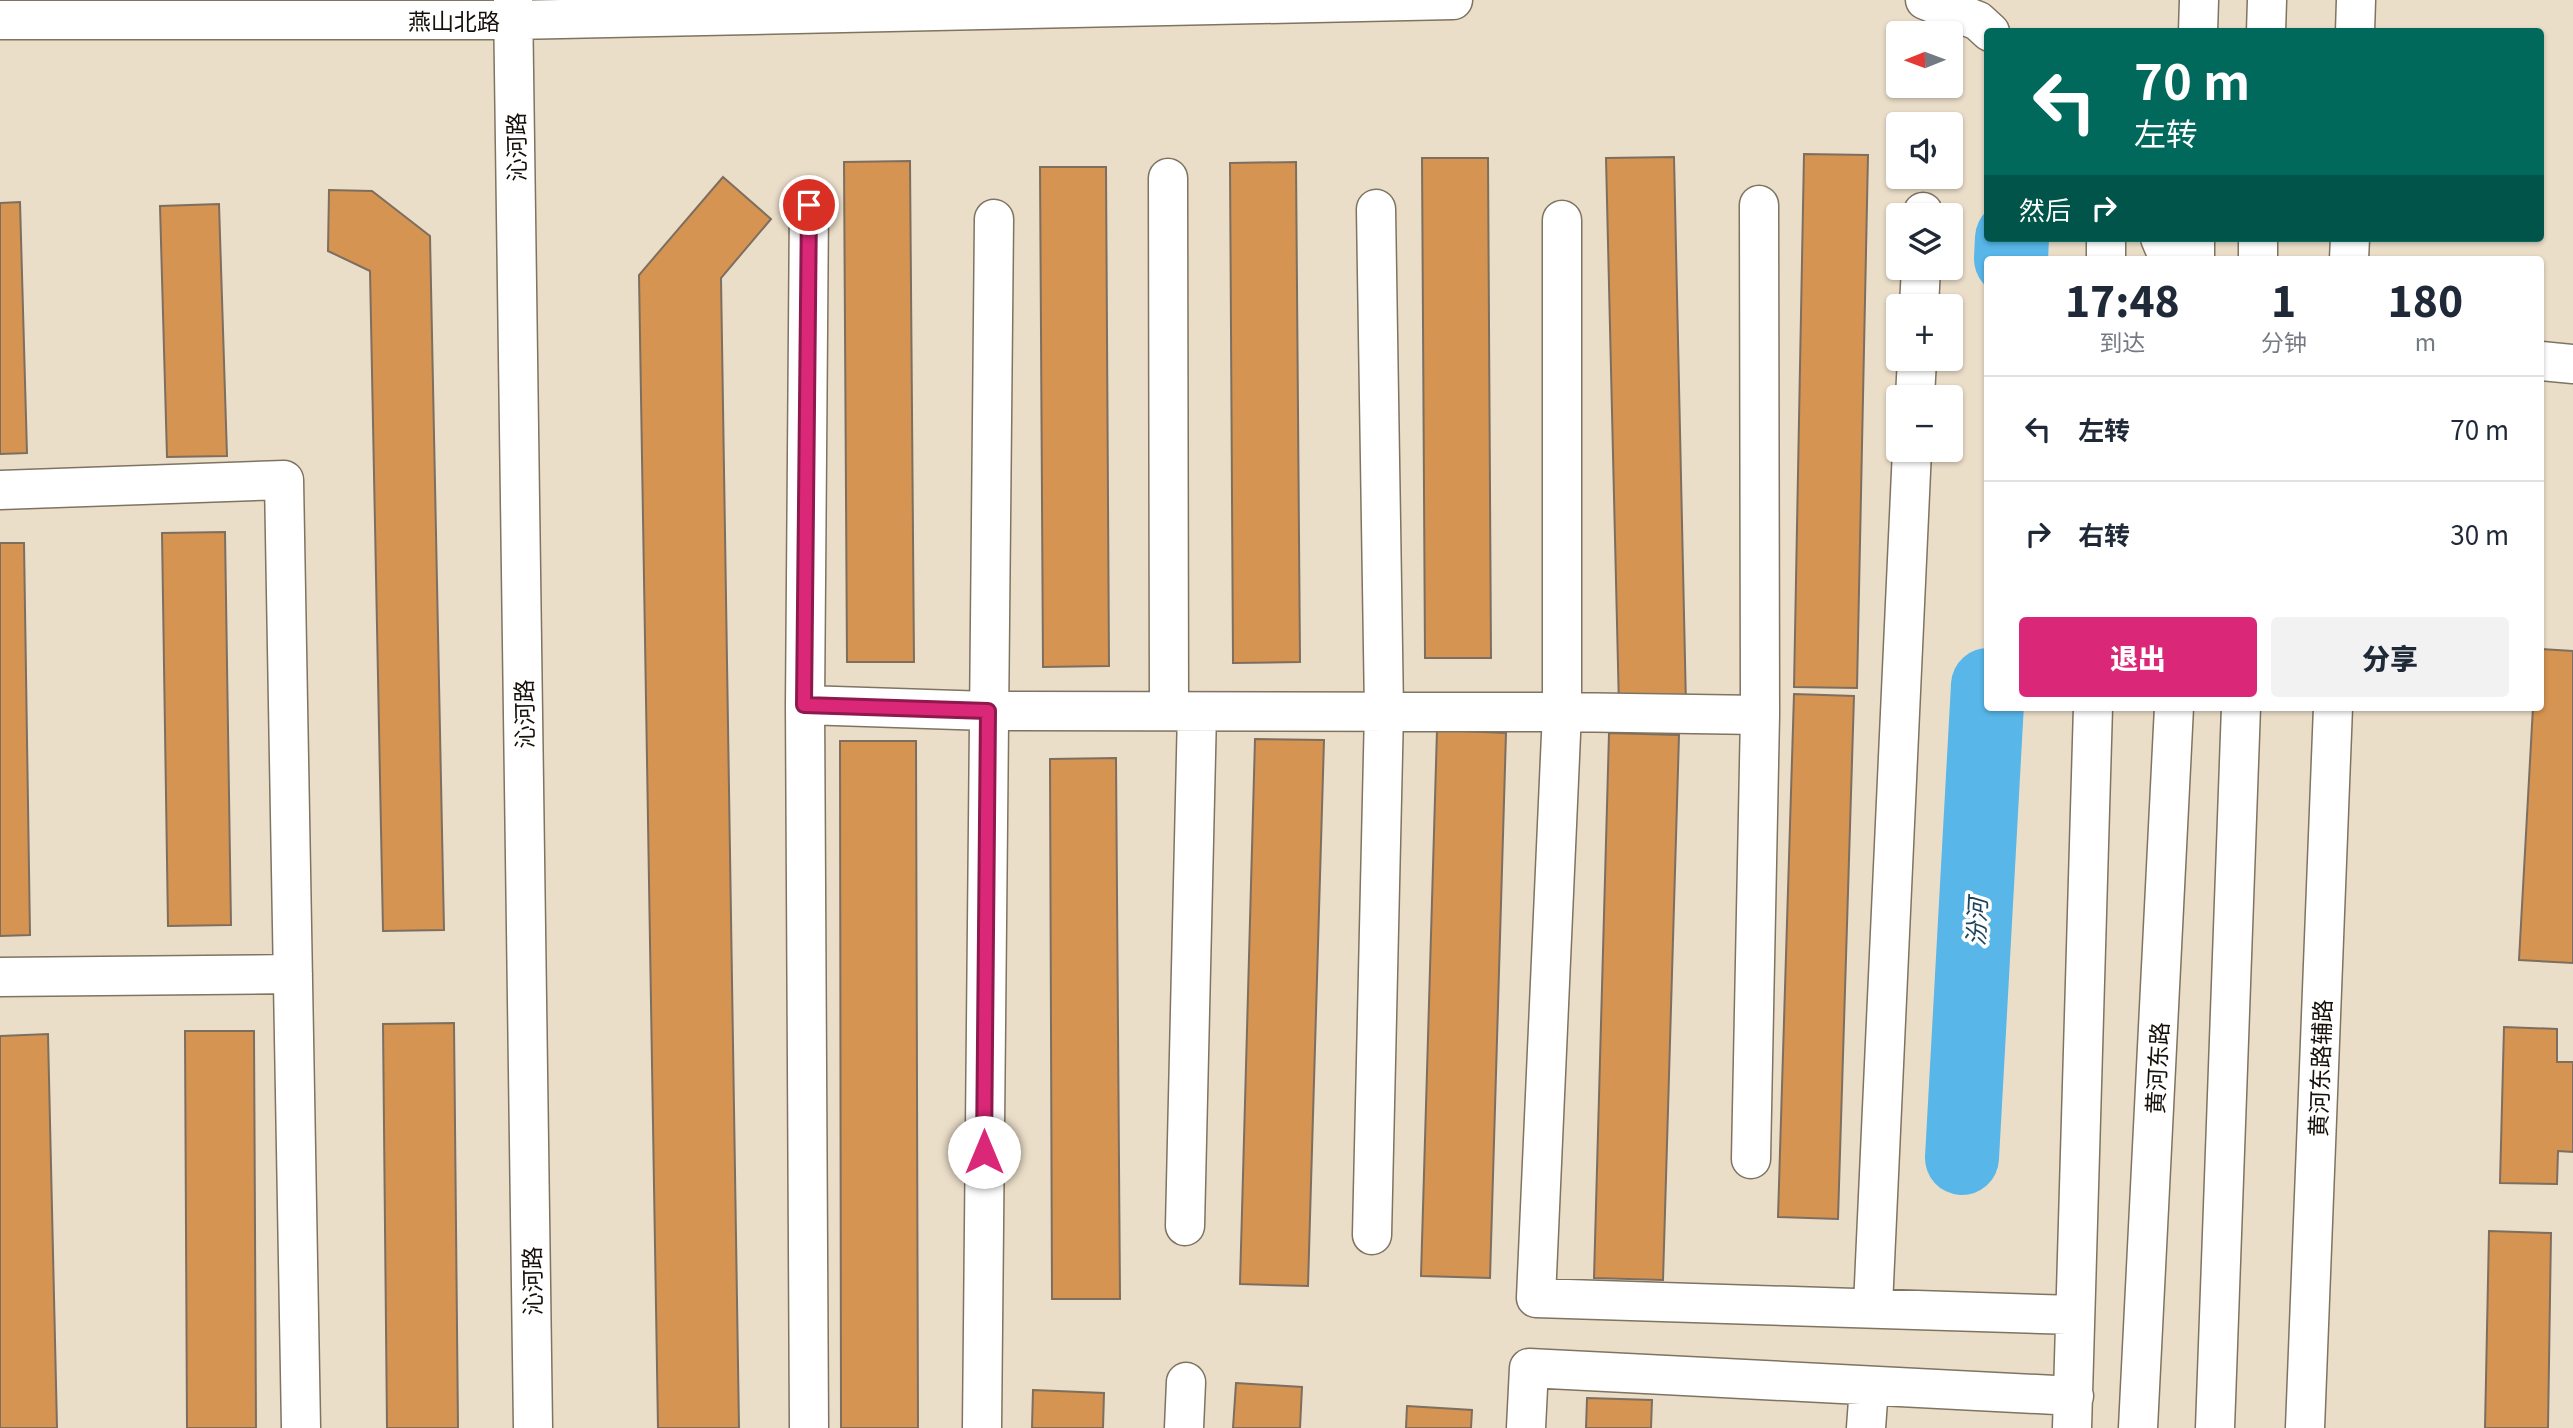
<!DOCTYPE html>
<html lang="zh">
<meta charset="utf-8">
<style>
:root{--surface:#fff;--page:#f2f2f3;--text:#1f2937;--muted:#747a83;--line:#e0e1e3;--accent:#db2777}
body{margin:0;font-family:Georgia,"Noto Sans SC",serif;background:var(--page);color:var(--text);height:100vh;display:flex;flex-direction:column;font-size:26px;white-space:nowrap}
*{box-sizing:border-box;margin:0}
p{font-size:23px;color:var(--muted)}
.icon{flex:none;width:38px;height:38px;fill:none;stroke:currentColor;stroke-width:2;stroke-linecap:round;stroke-linejoin:round}
.map{position:relative;flex:1;overflow:hidden}
.side{position:absolute;left:1984px;top:256px;width:560px;height:455px;display:flex;flex-direction:column;background:var(--surface);border-radius:7px;box-shadow:0 2px 5px #0004}
.side>*{flex:none}
.hud{position:absolute;left:1984px;top:28px;width:560px;height:214px;border-radius:7px;box-shadow:0 2px 5px #0004;background:#00695c;color:#fff;overflow:hidden}
.needle{width:46px;rotate:269deg}
.tools{position:absolute;left:1886px;top:21px;display:grid;gap:14px}
.tools a{display:grid;place-items:center;width:77px;height:77px;border-radius:7px;background:var(--surface);box-shadow:0 2px 5px #0004;font-size:35px}
.pin{position:absolute;display:grid;place-items:center;width:60px;height:60px;color:#fff;margin:-30px;border:4px solid #fff;border-radius:50%;box-shadow:0 2px 7px #0007}
.me{position:absolute;width:77px;margin:-38px;rotate:0deg;stroke-linejoin:round;filter:drop-shadow(0 0 5px #0008)}
.turn{display:flex;align-items:center;gap:24px;height:147px;padding:0 35px;font-size:32px}
.turn .icon{width:91px;height:91px;stroke-width:2.5}
.turn b{display:block;font-size:49px;line-height:60px}
.then{display:flex;align-items:center;height:66px;padding:0 35px;background:#0003;gap:14px;font-size:26px}
.eta{display:flex;justify-content:space-evenly;align-items:center;height:119px;text-align:center}
.eta b{font-size:42px;font-weight:800;line-height:49px}
.primary-button{display:flex;gap:14px;margin-top:auto;padding:14px 35px}
.primary-button a{flex:1;height:80px;border-radius:7px;background:var(--accent);color:#fff;font-size:28px;font-weight:800;line-height:80px;text-align:center}
.primary-button a+a{background:var(--page);color:var(--text)}
ul{padding:0;list-style:none}
li{display:flex;align-items:center;gap:21px;height:105px;padding:0 35px;border-top:2px solid var(--line)}
li div{flex:1}
li b{display:block;font-size:26px}
li em{font-style:normal}
.map>svg:first-child{display:block}
</style>
<div class="map">
<svg width="2573" height="1428" viewBox="0 0 2573 1428">
<rect width="100%" height="100%" fill="#ebdec9"/>
<g fill="none" stroke-linecap="round" stroke-linejoin="round">
<path stroke="#58b6e8" stroke-width="74" d="M2011,259L2012,238
M1962,1158L1988,685"/>
</g>
<path fill="#d59451" stroke="#7e6e5f" stroke-width="2" d="M1804,154L1868,155L1857,688L1794,687Z
M1674,157L1686,706L1619,708L1606,158Z
M1422,158H1488L1491,658H1425Z
M910,161L914,662H847L844,162Z
M1296,162L1300,662L1233,663L1230,163Z
M1040,167H1106L1109,666L1043,667Z
M723,177L771,219L721,278L739,1428H658L639,275Z
M329,190L372,191L430,236L444,930L383,931L370,271L328,251Z
M20,202L27,453L0,454V203Z
M219,204L227,456L167,457L160,206Z
M225,532L231,925L168,926L162,533Z
M0,543H24L30,935L0,936Z
M2541,649L2573,651V963L2519,960L2533,707H2541Z
M1794,694L1854,696L1838,1219L1778,1217Z
M1437,730L1506,733L1490,1278L1421,1276Z
M1609,733L1679,735L1663,1280L1594,1278Z
M1255,739L1324,740L1308,1286L1240,1284Z
M840,741H916L918,1428H841Z
M1116,758L1120,1299H1052L1050,759Z
M454,1023L458,1428H387L383,1024Z
M2504,1027L2557,1029V1062H2573V1152L2558,1151L2557,1184L2500,1183Z
M185,1031H254L256,1428H187Z
M48,1034L57,1428H0V1036Z
M2489,1231L2551,1233L2548,1428H2485Z
M1236,1383L1302,1387L1300,1428H1233Z
M1033,1390L1104,1393L1103,1428H1032Z
M1587,1398L1652,1400L1651,1428H1586Z
M1407,1406L1472,1410L1471,1428H1406Z"/>
<g fill="none" stroke-linecap="round" stroke-linejoin="round">
<g stroke="#7f7361" stroke-width="41">
<path id="minor" d="M513,0L533,1428
M1925,0L1978,21L1990,32
M0,20H514L1453,0
M2355,32L2356,0
M1168,178L1169,709
M1923,215V212
M1562,220V712L1760,715L1759,205
M2160,238L2169,259
M2106,259V238
M2349,259L2350,238
M1919,306L1921,268
M2541,361L2573,364
M1915,397L1917,359
M0,490L284,480L301,1428
M805,705L809,205
M0,977L293,974
M1751,1159L1760,715
M1185,1226L1197,712
M1372,1235L1384,711L1376,209
M1873,1306L1912,450
M809,1428L805,705L988,711L1562,712L1536,1298L2075,1315
M982,1428L994,219
M1184,1428L1186,1382
M1526,1428L1529,1368L2074,1396
M1866,1428L1869,1387
M2072,1428L2093,707
M2305,1428L2333,707"/>
</g>
<g stroke="#7f7361" stroke-width="41">
<path id="major" d="M2198,32L2199,0
M2266,32L2267,0
M2195,259V238
M2258,259V238
M2138,1428L2174,707
M2215,1428L2241,707"/>
</g>
<use href="#minor" stroke="#fff" stroke-width="38"/>
<use href="#major" stroke="#fff" stroke-width="38"/>
</g>
<g fill="none" stroke-linecap="round" stroke-linejoin="round">
<g stroke="#8e194d" stroke-width="18">
<path id="route" d="M809,205L804,705L988,711L984,1152"/>
</g>
<use href="#route" stroke="#db2777" stroke-width="12"/>
</g>
<g text-anchor="middle" dominant-baseline="central" stroke-width="7" stroke-linejoin="round" paint-order="stroke">
<g font-size="23" fill="#151009" stroke="#fff">
<text x="454" y="20">燕山北路</text>
<text transform="translate(515 147) rotate(-91)">沁河路</text>
<text transform="translate(523 714) rotate(-91)">沁河路</text>
<text transform="translate(2156 1068) rotate(-87)">黄河东路</text>
<text transform="translate(2319 1068) rotate(-88)">黄河东路辅路</text>
<text transform="translate(531 1281) rotate(-91)">沁河路</text>
</g>
<g font-size="24" font-style="italic" fill="#1d455a" stroke="#fff">
<text transform="translate(1975 922) rotate(-87)">汾河</text>
</g>
</g>
</svg>
<div class="tools">
<a><svg class="needle" viewBox="-14 -14 28 28"><path d="M0-13l5 13h-10z" fill="#e53935"/><path d="M0 13l5-13h-10z" fill="#747a83"/></svg></a>
<a><svg class="icon" aria-label="sound" viewBox="0 0 24 24"><path d="M4 9h4l5-4v14l-5-4H4zM17 9q2 3 0 6"/></svg></a>
<a><svg class="icon" aria-label="layers" viewBox="0 0 24 24"><path d="M12 4l9 5-9 5-9-5zM3 14l9 5 9-5"/></svg></a>
<a>+</a>
<a>−</a>
</div>
<div class="pin" style="left:809px;top:205px;background:#d93025"><svg class="icon" aria-label="arrive" viewBox="0 0 24 24"><path d="M6 21V4h12l-3 4 3 4H6"/></svg></div>
<svg class="me" style="left:984px;top:1152px" viewBox="-20 -20 40 40"><circle r="19" fill="#fff"/><path d="M0-13L10 11 0 6-10 11z" fill="#db2777"/></svg>
<div class="hud">
<div class="turn"><svg class="icon" aria-label="left" viewBox="0 0 24 24"><path d="M17 20v-9H6M10 6l-5 5 5 5"/></svg><div><b>70 m</b>左转</div></div>
<div class="then">然后<svg class="icon" aria-label="right" viewBox="0 0 24 24"><path d="M7 20v-9h11M14 6l5 5-5 5"/></svg></div>
</div>
<section class="side">
<div class="eta">
<div><b>17:48</b><p>到达</p></div>
<div><b>1</b><p>分钟</p></div>
<div><b>180</b><p>m</p></div>
</div>
<ul>
<li><svg class="icon" aria-label="left" viewBox="0 0 24 24"><path d="M17 20v-9H6M10 6l-5 5 5 5"/></svg><div><b>左转</b></div><em>70 m</em></li>
<li><svg class="icon" aria-label="right" viewBox="0 0 24 24"><path d="M7 20v-9h11M14 6l5 5-5 5"/></svg><div><b>右转</b></div><em>30 m</em></li>
</ul>
<div class="primary-button"><a>退出</a><a>分享</a></div>
</section>
</div>
